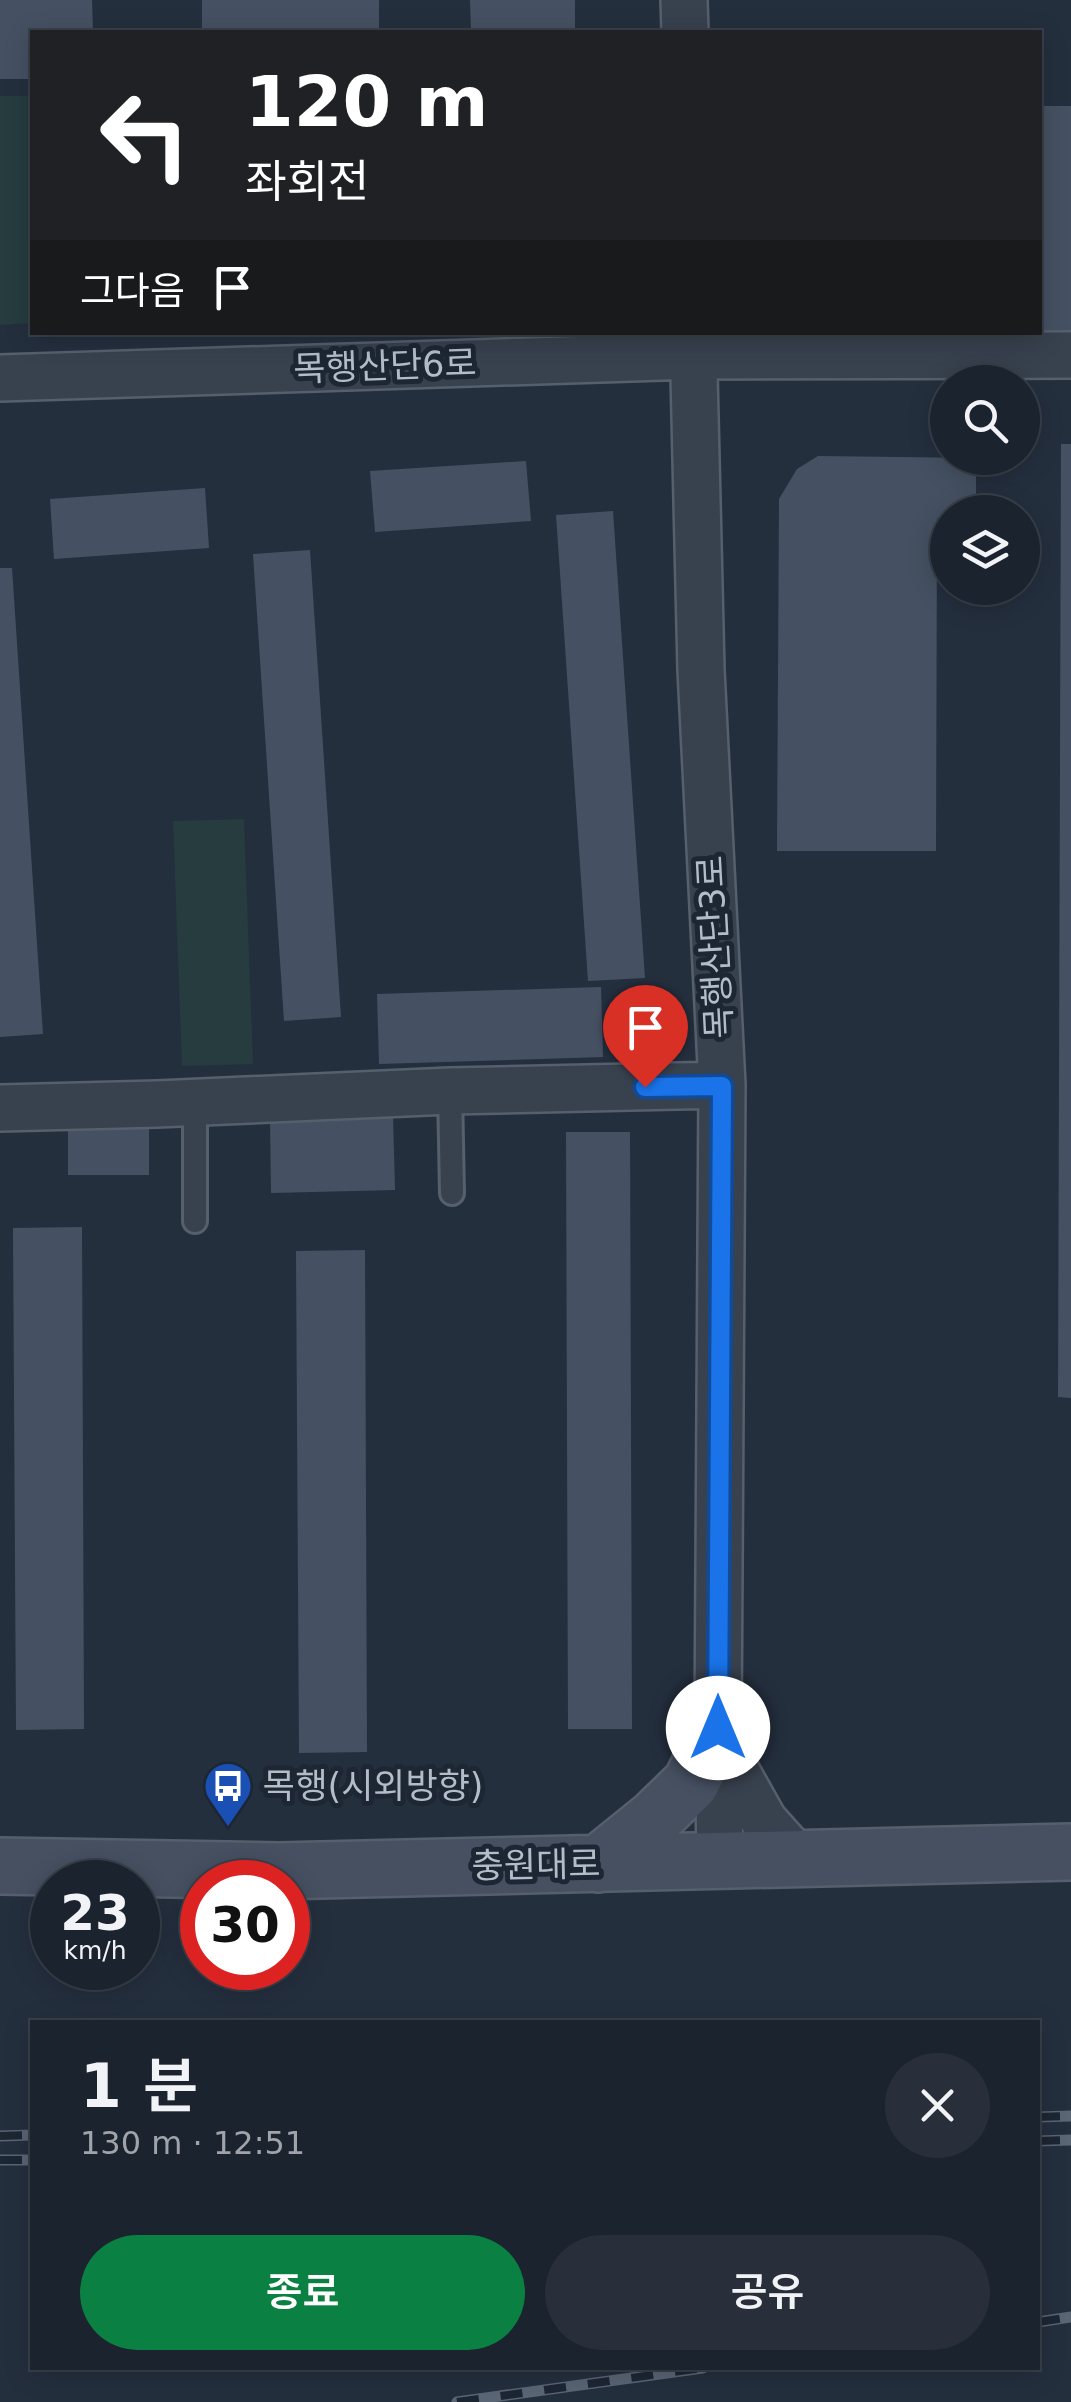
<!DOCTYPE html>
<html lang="ko">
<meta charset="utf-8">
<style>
:root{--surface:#1b232e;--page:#282f3a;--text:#f1f3f6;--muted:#a0a4aa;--line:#39404a;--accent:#0b8043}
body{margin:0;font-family:"DejaVu Sans","Noto Sans KR",sans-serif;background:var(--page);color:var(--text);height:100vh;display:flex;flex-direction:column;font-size:38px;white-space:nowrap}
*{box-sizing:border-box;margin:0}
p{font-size:32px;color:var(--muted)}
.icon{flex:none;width:55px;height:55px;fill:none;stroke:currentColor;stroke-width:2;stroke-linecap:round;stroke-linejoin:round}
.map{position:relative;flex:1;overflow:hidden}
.details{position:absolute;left:30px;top:2020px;width:1010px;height:350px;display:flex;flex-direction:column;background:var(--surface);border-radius:0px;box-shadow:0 5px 25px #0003,0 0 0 2px var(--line)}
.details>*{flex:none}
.hud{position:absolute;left:30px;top:30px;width:1012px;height:305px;border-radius:0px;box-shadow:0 5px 25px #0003,0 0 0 2px var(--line);background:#202124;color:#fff;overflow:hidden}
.controls{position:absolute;left:930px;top:365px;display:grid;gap:20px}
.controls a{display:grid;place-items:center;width:110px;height:110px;border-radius:50%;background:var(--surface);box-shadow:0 5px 25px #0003,0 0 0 2px var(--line);font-size:50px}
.speed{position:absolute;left:30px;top:1860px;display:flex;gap:20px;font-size:50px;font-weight:700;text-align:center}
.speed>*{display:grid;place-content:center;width:130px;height:130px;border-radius:50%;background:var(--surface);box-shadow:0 5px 25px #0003,0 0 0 2px var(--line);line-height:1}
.speed small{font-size:25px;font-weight:400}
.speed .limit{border:15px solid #d22;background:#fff;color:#111}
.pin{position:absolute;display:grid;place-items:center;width:85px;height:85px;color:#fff;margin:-102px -42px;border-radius:50% 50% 50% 0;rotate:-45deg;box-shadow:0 0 10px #0007}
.pin .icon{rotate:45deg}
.me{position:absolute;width:110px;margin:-55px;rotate:0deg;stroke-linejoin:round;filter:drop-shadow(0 0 8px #0008)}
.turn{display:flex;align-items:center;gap:35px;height:210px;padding:0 50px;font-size:45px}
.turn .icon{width:130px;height:130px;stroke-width:2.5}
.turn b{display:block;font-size:70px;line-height:85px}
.then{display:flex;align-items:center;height:95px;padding:0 50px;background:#0003;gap:20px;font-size:38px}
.round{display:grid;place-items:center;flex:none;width:105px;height:105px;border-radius:52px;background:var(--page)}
.summary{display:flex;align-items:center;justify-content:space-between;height:170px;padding:0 50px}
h1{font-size:60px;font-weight:600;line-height:75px}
.cta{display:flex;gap:20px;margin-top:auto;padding:20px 50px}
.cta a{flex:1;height:115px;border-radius:60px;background:var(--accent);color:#fff;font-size:40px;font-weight:600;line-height:115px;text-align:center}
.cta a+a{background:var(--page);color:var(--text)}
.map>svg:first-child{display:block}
</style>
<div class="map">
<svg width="1071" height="2402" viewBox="0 0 1071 2402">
<rect width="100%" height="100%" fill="#242f3e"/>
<path fill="#263c3f" d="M0,96H32V323L0,325Z
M244,819L253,1064L182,1066L173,821Z"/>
<path fill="#455162" d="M0,0H92L93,32H32V79H0Z
M202,0H379V32H202Z
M470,0H575V32H471Z
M1040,106H1071V338L910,337V332H1040Z
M1061,444H1071V1398L1058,1397Z
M818,456L976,458V512H948V518H937L936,851H777L779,499L797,469Z
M526,461L531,521L375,532L370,471Z
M205,488L209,548L54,559L50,499Z
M613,511L645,978L588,981L556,515Z
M310,550L341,1017L284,1021L253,554Z
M0,568H12L43,1034L0,1037Z
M601,987L603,1057L379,1064L377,994Z
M393,1116L395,1190L271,1193L270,1118Z
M149,1117V1175H68V1118Z
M566,1132H630L632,1729H568Z
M82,1227L84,1729L16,1730L13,1228Z
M365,1250L367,1752L299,1753L296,1251Z"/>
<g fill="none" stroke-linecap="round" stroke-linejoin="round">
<g stroke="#565f6c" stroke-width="28">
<path id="lane" d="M450,1091L452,1193
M195,1102V1221"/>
</g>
<g stroke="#565f6c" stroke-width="50">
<path id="street" d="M684,0L685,32
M693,332L701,670L722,1085L718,1728L720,1861
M0,378L693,356L1071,355
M0,1108L157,1104L450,1091L722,1085
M725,1744L736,1771L764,1821L798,1859"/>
</g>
<g stroke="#565f6c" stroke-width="60">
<path id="secondary" d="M598,1864L655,1818L691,1783L718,1728
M0,1866L279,1871L1071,1852"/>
</g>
<use href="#lane" stroke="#38414e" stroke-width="22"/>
<use href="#street" stroke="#38414e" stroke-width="45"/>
<use href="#secondary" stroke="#465061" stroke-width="55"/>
<g stroke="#5a6575" stroke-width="11">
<path id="rail" d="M1038,2117L1071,2116
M0,2136L32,2135
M1038,2141L1071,2140
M0,2160H32
M1038,2322L1071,2317
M457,2402L703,2368"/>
</g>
<use href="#rail" stroke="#1d2633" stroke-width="8" stroke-dasharray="22" stroke-linecap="butt"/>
</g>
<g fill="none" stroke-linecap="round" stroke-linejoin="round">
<g stroke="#114b97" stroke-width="25">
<path id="route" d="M645,1087L722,1086L718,1728"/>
</g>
<use href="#route" stroke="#1a73e8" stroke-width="18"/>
</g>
<defs>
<g id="bus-pin" transform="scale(2.5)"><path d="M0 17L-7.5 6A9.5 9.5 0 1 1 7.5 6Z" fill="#1a4fb4" stroke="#1d2633"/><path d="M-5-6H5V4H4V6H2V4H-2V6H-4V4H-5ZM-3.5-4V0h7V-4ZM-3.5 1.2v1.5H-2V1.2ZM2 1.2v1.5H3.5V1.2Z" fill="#fff"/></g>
</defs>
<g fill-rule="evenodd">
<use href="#bus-pin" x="228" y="1786"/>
</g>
<g text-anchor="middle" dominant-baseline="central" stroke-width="10" stroke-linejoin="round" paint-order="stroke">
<g font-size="35" fill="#b4bcc9" stroke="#1d2633">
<text transform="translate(385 366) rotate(-2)">목행산단6로</text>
<text transform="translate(715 947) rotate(-93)">목행산단3로</text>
<text transform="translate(536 1865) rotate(-1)">충원대로</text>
</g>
<g font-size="35" fill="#b4bcc9" stroke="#1d2633" text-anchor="start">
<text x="263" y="1786">목행(시외방향)</text>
</g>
</g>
</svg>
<div class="controls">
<a><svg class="icon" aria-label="search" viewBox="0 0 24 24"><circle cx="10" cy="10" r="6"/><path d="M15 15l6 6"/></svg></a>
<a><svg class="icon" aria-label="layers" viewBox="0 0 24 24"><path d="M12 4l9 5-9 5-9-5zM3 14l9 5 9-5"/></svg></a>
</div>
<div class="speed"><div>23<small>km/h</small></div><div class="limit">30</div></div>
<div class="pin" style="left:645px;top:1087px;background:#d93025"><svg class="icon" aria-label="arrive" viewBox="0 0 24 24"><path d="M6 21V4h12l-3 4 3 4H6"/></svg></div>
<svg class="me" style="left:718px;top:1728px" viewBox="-20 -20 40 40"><circle r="19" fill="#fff"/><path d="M0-13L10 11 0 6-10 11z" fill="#1a73e8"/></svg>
<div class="hud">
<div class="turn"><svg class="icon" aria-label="left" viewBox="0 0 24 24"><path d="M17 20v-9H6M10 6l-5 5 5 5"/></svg><div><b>120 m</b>좌회전</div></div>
<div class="then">그다음<svg class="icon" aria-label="arrive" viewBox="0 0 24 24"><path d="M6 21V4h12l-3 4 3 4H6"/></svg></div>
</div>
<section class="details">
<div class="summary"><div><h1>1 분</h1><p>130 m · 12:51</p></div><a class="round"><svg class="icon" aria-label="close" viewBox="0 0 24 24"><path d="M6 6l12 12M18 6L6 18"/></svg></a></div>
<div class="cta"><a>종료</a><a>공유</a></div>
</section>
</div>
